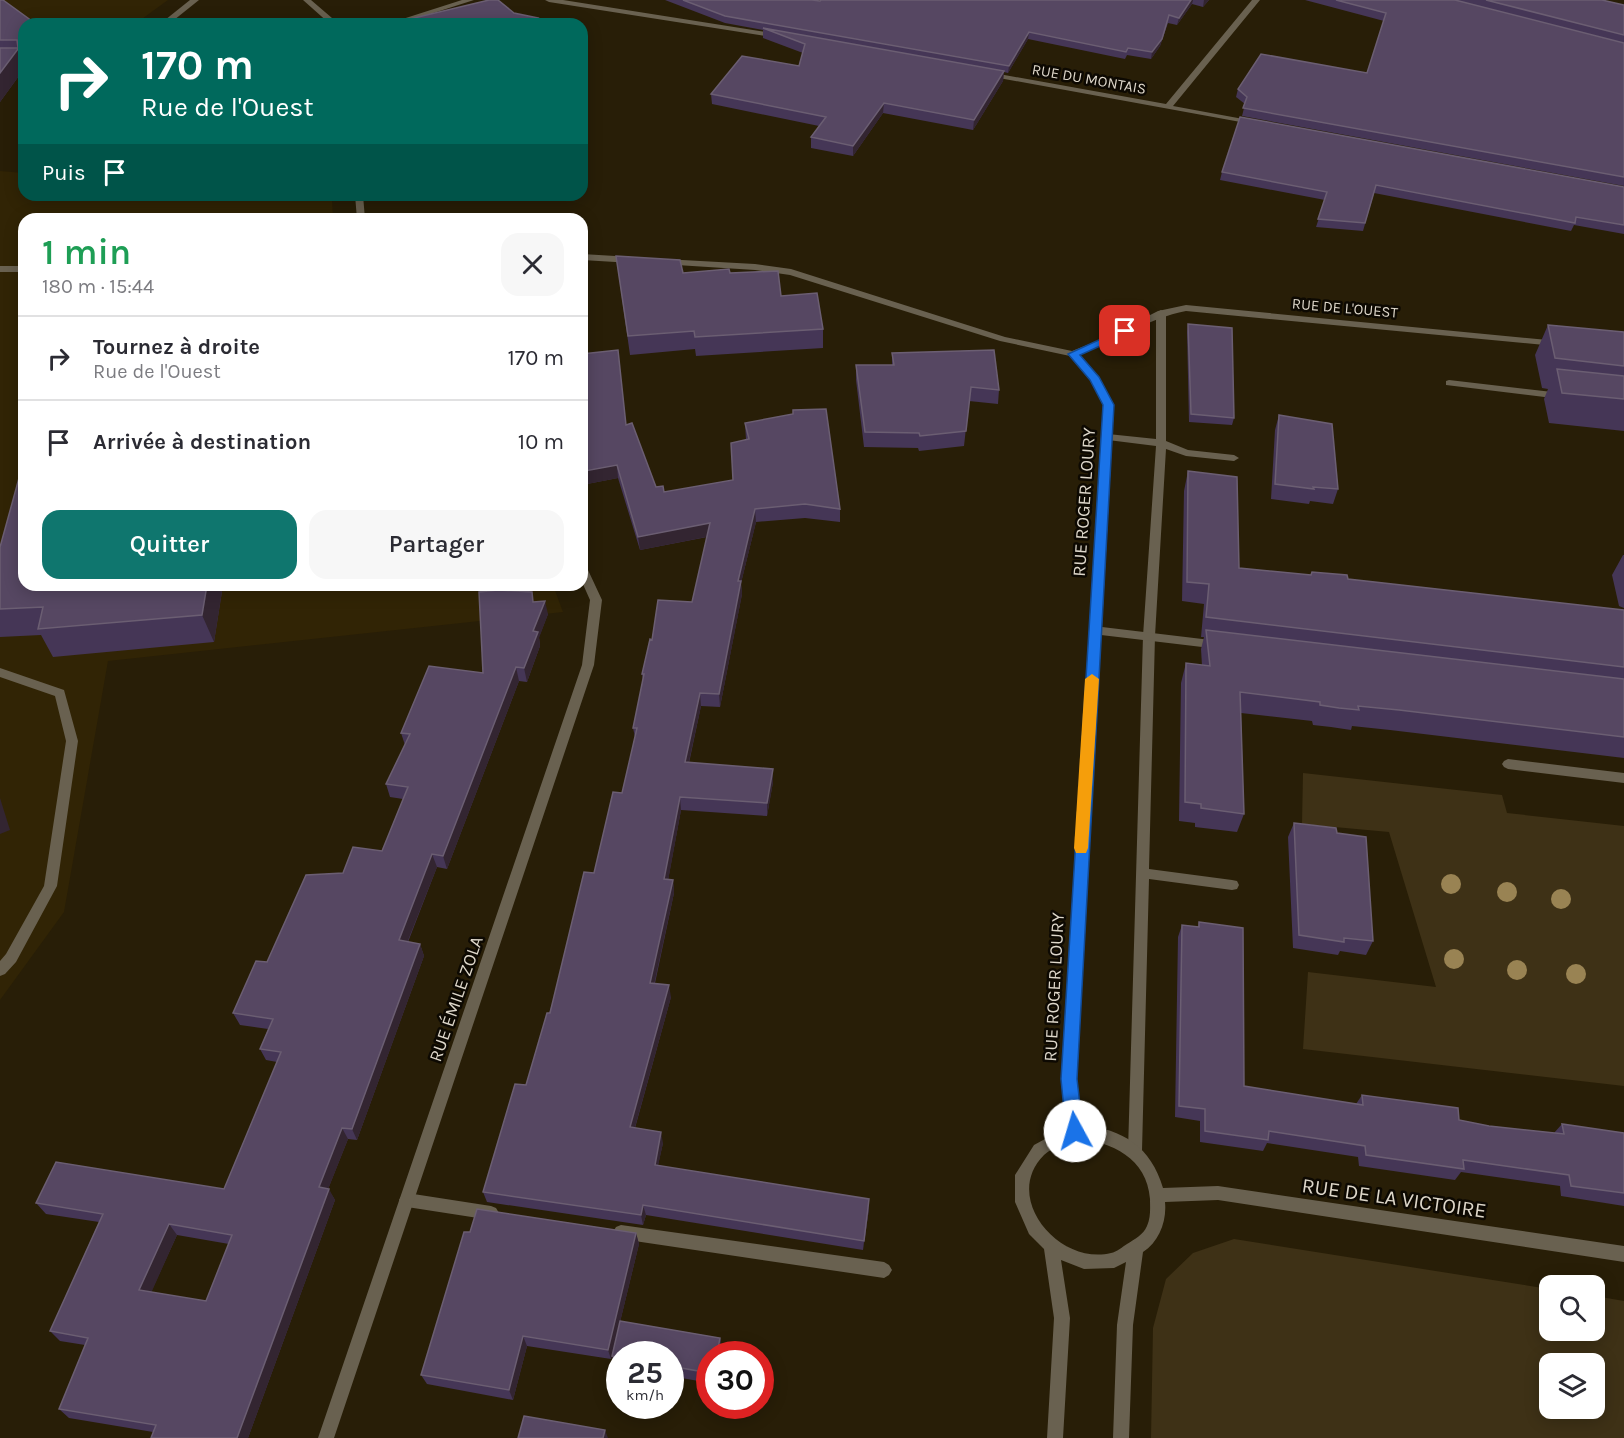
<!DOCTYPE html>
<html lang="fr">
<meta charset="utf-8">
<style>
:root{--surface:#fff;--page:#f7f7f7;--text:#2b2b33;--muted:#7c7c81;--line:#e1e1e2;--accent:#0f766e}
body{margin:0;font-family:Karla,sans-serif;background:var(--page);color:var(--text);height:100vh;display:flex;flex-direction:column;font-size:22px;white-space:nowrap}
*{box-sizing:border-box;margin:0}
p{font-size:20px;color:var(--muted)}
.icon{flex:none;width:33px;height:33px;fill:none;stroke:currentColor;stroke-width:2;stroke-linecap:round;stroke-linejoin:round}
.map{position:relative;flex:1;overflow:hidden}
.panel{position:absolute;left:18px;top:213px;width:570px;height:378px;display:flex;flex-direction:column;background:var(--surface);border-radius:18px;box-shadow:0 3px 15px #0003}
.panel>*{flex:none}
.banner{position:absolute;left:18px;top:18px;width:570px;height:183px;border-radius:18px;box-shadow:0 3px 15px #0003;background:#00695c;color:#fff;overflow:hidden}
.buttons{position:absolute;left:1539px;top:1275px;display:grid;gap:12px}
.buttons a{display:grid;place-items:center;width:66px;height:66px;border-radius:12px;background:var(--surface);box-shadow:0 3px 15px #0003;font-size:30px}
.speed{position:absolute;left:606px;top:1341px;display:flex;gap:12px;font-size:30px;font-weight:700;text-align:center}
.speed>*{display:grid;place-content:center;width:78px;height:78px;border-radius:50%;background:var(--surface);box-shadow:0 3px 15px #0003;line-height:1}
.speed small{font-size:15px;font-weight:400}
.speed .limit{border:9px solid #d22;background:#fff;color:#111}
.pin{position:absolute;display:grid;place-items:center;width:51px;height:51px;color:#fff;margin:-26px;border-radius:12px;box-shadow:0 3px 9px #0006}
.me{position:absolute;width:66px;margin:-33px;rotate:354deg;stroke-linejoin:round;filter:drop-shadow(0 0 4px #0008)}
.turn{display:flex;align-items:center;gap:21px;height:126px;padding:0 24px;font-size:27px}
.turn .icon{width:78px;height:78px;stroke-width:2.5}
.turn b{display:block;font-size:42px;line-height:51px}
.then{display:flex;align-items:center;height:57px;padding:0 24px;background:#0003;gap:12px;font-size:22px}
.round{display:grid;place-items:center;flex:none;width:63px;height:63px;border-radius:18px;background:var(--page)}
.overview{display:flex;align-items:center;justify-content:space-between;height:102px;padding:0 24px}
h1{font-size:36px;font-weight:600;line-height:45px;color:#1e9e55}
.primary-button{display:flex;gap:12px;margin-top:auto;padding:12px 24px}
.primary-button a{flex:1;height:69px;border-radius:18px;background:var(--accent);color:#fff;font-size:24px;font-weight:600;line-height:69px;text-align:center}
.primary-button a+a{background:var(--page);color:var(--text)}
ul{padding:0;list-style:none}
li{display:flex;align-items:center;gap:18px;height:84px;padding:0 24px;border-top:2px solid var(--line)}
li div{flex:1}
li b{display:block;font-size:22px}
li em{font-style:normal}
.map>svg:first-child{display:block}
</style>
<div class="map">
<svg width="1624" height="1438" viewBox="0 0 1624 1438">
<rect width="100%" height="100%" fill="#281e07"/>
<path fill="#312405" d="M0,0H168L135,24H24Z
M0,171L24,173V195H281L332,199L333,219H24V585H553L563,612L108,661L64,912L0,1000Z"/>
<path fill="#3e3116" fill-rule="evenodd" d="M1303,773L1502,795L1507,813L1624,826V1086L1303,1049L1308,972L1436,987L1389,832L1302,824Z
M1234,1239L1549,1289L1550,1330H1594L1595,1296L1624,1301V1438H1151L1153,1328L1166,1279L1193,1253ZM1550,1364H1594V1408H1550Z"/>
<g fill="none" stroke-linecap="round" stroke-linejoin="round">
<path fill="#696150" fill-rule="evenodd" d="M0,266H24V272H0Z
M1161,310L1166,313V441L1188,450L1234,455L1239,458L1234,461L1186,456L1166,449L1155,636L1149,869L1232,880L1237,881L1239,885L1237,889L1232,890L1149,879L1142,1151L1140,1156L1135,1158L1130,1156L1128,1151L1143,636L1156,446L1108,440L1103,437L1108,434L1156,439V313Z
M1449,380L1561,393L1566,396L1561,399L1446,385V381Z
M0,668L64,690L78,741L57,886L16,962L5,974L0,976V961L6,954L44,886L66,741L55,696L0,677Z
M1508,759L1624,773V783L1508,769L1504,767L1502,764L1504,761Z
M407,1193L491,1206L496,1208L499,1213L496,1218L491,1220L407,1207L402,1205L399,1200L402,1195Z
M621,1225L884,1262L889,1265L892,1270L889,1275L884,1278L621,1239L616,1237L613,1232L616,1227Z"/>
<path fill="#696150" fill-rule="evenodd" d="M190,0H199L169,24H160Z
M303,0H311L339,24H330Z
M462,0H474L399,24H387Z
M545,0H563L779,34L783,36L779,38L549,2Z
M1252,0H1260L1173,106L1254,121H1257V125L988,76L984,74L988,72L1166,104Z
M355,195H363L365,219H357Z
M582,254L632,257L637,260L632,263L582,260Z
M664,259L755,264L791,269L1005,337L1072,351L1105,338L1158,311L1186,305L1558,341V345L1555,346L1186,311C1149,318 1115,341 1079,355L1098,377L1114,405L1102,627L1219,641L1225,645L1219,649L1101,635L1076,1079L1082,1125C1123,1129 1151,1147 1163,1188L1218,1186L1624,1246V1262L1218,1200L1165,1202C1167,1221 1159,1242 1143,1252L1133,1325L1129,1438H1113L1117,1325L1126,1262L1114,1268L1084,1269L1061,1260L1070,1318L1063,1438H1047L1054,1318L1044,1249L1029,1234L1015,1202V1175L1034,1145L1067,1127L1062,1079L1104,405L1091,380L1070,356L1000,341L790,275L755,270L661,264V260ZM1076,1138C1112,1142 1147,1158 1150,1199C1150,1208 1151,1217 1147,1226C1143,1235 1135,1239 1127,1244C1122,1247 1117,1252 1111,1253C1060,1266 1001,1198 1044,1155C1051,1148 1067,1143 1076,1138Z
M582,566L588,570L602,600L594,665L334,1438H318L582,665L590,600L582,582Z"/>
</g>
<g fill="#998353">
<circle cx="1451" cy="884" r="10"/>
<circle cx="1507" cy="892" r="10"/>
<circle cx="1561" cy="899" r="10"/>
<circle cx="1454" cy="959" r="10"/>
<circle cx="1517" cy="970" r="10"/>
<circle cx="1576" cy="974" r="10"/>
</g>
<path fill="#453656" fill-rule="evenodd" d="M0,0L36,24L24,69L0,102Z
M665,0H812L820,1L821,0H1209L1203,7L1192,4L1177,25L1168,23L1160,46L1151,59L1127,55L1125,59L1028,39L1008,73L1004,72L1003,81L973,130L883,113L853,156L811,148V137L819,126L712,104L711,94L799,66L803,53L763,38V30L725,23Z
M1305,0H1602L1624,5V186L1242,116L1245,104L1236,97L1238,89L1367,73L1384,21Z
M1222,172L1624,187V234L1574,225L1571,231L1374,193L1363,231L1316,227L1325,200L1220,180Z
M616,256L683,273H730L781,296L823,329V348L696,356L695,349L630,355Z
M1188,324L1234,418L1232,425L1189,422L1187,332Z
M1548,325L1624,332V431L1549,423L1544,399L1548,389L1542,388L1535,355Z
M892,353L999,390L998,404L969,401L964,446L919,451L918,448L864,447L856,380V365H892Z
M582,354L626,425L656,487L664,492L733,480L746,440L745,423L840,509V522L805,518L756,522L741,583L742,594L720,707L701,706L689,763L773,782L767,816L681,810L668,880H673L674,893L655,983L671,997L635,1128L663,1143L658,1165L869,1209L863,1250L646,1215L643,1225L487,1202L483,1192L526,1085L594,873L622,793L635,737L633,728L643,680L642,674L652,640L692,602L707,537L640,550L618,478L587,484L584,470H582Z
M1279,415L1338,489L1333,504L1310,501L1309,504L1271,499L1275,430Z
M1188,471L1239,568L1311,575L1312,572L1348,579L1624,610V758L1390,730L1352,726L1351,730L1331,727L1313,725L1312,721L1241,713L1244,814L1237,832L1195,827V823L1179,821L1181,683L1186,663L1202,666L1201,649L1204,637H1201L1204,604L1182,601L1184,491Z
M0,547L223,585L214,642L53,657L41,635L0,637Z
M1623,555H1624V608L1619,606L1612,575Z
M534,602L548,614L539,637L540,646L527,682L519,681L447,869L437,867L408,942L420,944L424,956L357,1140L348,1139L328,1189L335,1200L248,1438H151L153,1432L69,1418L59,1409L85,1345L60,1341L50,1331L99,1222L46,1214L36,1203L224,1189L277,1062L266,1060L260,1049L268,1029L240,1025L233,1013L267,962L343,873L382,851L403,799L390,797L386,784L405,745L401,733L483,673ZM177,1235L229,1244L206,1301L151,1292Z
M1294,823L1337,833L1373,941L1366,955L1340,951L1338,955L1293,948L1288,837Z
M1199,922L1244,1086L1356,1104L1362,1095L1459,1120L1489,1126L1554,1133L1562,1124L1624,1133V1206L1561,1196L1560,1186L1461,1172L1455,1180L1359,1166L1358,1157L1267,1143L1263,1151L1200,1142V1121L1175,1117L1178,937L1182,925L1198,927Z
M470,1232L636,1233L639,1244L611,1359L527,1346L513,1400L427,1384L421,1375Z
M620,1321L720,1338L722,1348L721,1354H710V1383L670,1376V1354H620V1367L615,1366L612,1356Z"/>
<path fill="#332531" d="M1191,0H1193L1192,4L1177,25L1179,18Z
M1204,0H1209L1203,7Z
M1169,15L1160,46L1151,59L1152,52Z
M538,18L539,24H532Z
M1029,32L1028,39L1008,73L1009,66Z
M24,41V69L0,102V73Z
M1004,71L1003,81L973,130L974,120Z
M884,103L883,113L853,156V146Z
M617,465L618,478L587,484L585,471Z
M755,509L756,522L741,583L742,594L720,707L719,694L738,581Z
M710,523L711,536L640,550L638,537Z
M207,585H223L214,642L202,615Z
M545,601L548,614L539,638L540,646L527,682L524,668L533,631Z
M516,667L519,681L447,869L443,856Z
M700,693L701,706L686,775L685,762Z
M773,769V782L767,816V803Z
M680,797L681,810L666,892L664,879Z
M0,798L10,830L0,834Z
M432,854L437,867L403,953L399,940Z
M673,880L674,893L652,994L650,983Z
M420,944L424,956L357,1140L352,1129Z
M669,985L671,997L632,1138L630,1127Z
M342,1128L348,1139L325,1197L319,1187Z
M661,1132L663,1143L656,1175L655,1165Z
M329,1189L335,1200L248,1438H237Z
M869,1199V1209L863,1250L864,1241Z
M643,1205L646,1215L643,1225L641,1215Z
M169,1224L177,1235L148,1300L139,1290Z
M636,1233L639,1244L611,1359L608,1350Z
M523,1336L527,1346L513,1400L509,1390Z
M720,1338L722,1348L721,1354H717Z
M605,1430L608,1438H603Z"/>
<path fill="#564762" stroke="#6b5e72" stroke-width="1.5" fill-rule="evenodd" d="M0,0H3L36,24H24V41L0,73V48H18L17,40H0Z
M489,0H498L514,13L538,18L532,24H389Z
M683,0H812L820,1L821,0H1191L1179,18L1169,15L1162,39L1152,52L1128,48L1126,52L1029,32L1009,66L725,16Z
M1336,0H1455L1624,43V177L1243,108L1247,97L1238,89L1261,54L1367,73L1386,13Z
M1486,0H1602L1624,5V35Z
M763,28L1004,71L974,120L884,103L853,146L811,137L826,117L711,94L742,56L799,66L805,44Z
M1240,117L1624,187V225L1576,217L1575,223L1376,185L1365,223L1318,219L1327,192L1222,172Z
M616,256L680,260L683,273L729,269L730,273L778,271L781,296L817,293L823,329L695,337L694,331L628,336Z
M1188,324L1232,328L1234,418L1191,414Z
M1548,325L1624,332V366L1555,358Z
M618,350L626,425L632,423L656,487L663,486L664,492L733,480L731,443L749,439L745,423L793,414V410L826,409L840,509L805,504L755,509L738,581H741L719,694L700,693L685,762L773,769L767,803L680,797L664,879L673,880L650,983L669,985L630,1127L661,1132L655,1165L869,1199L864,1241L643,1205L641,1215L483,1192L515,1084L526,1085L547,1013H550L584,872L594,873L613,792L622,793L637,728H633L644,674H642L650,639L652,640L658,600L692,602L710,523L638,537L617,465L585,471L582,458V354Z
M994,350L999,390L971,387L966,431L920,436L919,433L865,432L856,365H894L892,353Z
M1557,369L1624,376V399L1562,393Z
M1279,415L1332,424L1338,489L1313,487L1314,489L1275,484Z
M24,460V585H207L202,615L38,629L43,607L0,609V547Z
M1188,471L1237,477L1239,568L1311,575L1312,572L1347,575L1348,579L1624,610V667L1206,617L1209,584L1187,582Z
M498,590L532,592L533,602L545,601L533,631L538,632L524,668L516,667L443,856L432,854L399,940L420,944L352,1129L342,1128L319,1187L329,1189L237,1438H151L156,1425L59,1409L88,1338L50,1331L103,1214L36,1203L56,1162L224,1189L281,1052L260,1049L273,1019L233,1013L256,961L267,962L306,875L343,873L353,847L382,851L408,787L386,784L410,734L401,733L429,666L483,673L479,592ZM169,1224L232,1235L206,1301L139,1290Z
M1206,630L1624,679V737L1399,710L1358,706L1359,710L1339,708L1320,705V702L1240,692L1244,814L1201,808V804L1185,802L1186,663L1210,666Z
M1294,823L1336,828L1337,833L1366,837L1373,941L1344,938V942L1299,935Z
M1199,922L1243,928L1244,1086L1363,1105L1362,1095L1458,1108L1459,1120L1489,1126L1564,1134L1562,1124L1624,1133V1193L1571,1186L1569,1175L1463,1160L1464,1169L1366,1155L1365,1146L1269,1131L1268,1140L1205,1131V1109L1179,1106L1182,925L1199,927Z
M477,1209L636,1233L608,1350L523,1336L509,1390L421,1375L464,1232H470Z
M620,1321L720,1338L717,1354H710V1373L670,1366V1354H620V1357L612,1356Z
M524,1416L605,1430L603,1438H518Z"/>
<path fill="#1a73e8" stroke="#114b97" stroke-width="1.5" d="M1125,328L1131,331L1129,333L1080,355L1099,377L1114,405L1077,1079L1083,1131L1080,1136L1075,1138L1069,1136L1066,1131L1061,1079L1103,405L1090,380L1068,354Z"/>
<path fill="#f59e0b" d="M1092,674L1099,679L1088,848L1086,853H1076L1074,848L1085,679Z"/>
<g text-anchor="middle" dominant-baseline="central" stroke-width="5" stroke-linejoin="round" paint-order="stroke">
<g font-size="15" fill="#ded7ca" stroke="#0d0902">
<text transform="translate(1089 79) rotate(10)">RUE DU MONTAIS</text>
<text transform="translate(1345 308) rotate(5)">RUE DE L'OUEST</text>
</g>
<g font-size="18" fill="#ded7ca" stroke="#0d0902">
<text transform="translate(1084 502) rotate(-86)">RUE ROGER LOURY</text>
<text transform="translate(1054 987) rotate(-87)">RUE ROGER LOURY</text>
<text transform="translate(456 999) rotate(-71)">RUE ÉMILE ZOLA</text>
</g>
<g font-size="21" fill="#ded7ca" stroke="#0d0902">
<text transform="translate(1394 1198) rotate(8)">RUE DE LA VICTOIRE</text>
</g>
</g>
</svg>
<div class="buttons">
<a><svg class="icon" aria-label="search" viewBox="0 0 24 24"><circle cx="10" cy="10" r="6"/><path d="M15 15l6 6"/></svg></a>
<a><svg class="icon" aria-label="layers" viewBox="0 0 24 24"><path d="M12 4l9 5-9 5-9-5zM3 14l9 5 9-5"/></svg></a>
</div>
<div class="speed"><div>25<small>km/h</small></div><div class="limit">30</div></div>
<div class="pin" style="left:1125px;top:331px;background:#d93025"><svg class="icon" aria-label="arrive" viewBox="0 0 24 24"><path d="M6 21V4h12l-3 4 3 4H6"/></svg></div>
<svg class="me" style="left:1075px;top:1131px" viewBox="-20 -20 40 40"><circle r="19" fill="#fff"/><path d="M0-13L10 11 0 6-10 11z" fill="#1a73e8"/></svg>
<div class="banner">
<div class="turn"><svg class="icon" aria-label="right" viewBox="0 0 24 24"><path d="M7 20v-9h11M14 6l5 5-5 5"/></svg><div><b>170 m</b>Rue de l'Ouest</div></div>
<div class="then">Puis<svg class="icon" aria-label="arrive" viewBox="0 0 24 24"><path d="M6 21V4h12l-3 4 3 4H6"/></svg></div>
</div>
<section class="panel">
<div class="overview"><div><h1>1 min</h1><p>180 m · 15:44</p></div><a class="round"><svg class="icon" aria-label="close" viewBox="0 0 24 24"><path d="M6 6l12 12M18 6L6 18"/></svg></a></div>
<ul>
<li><svg class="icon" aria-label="right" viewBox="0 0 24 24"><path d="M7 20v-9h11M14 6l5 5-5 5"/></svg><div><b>Tournez à droite</b><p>Rue de l'Ouest</p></div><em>170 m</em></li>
<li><svg class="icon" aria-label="arrive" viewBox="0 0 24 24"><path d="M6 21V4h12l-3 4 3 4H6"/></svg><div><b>Arrivée à destination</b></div><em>10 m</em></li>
</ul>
<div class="primary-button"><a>Quitter</a><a>Partager</a></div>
</section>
</div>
